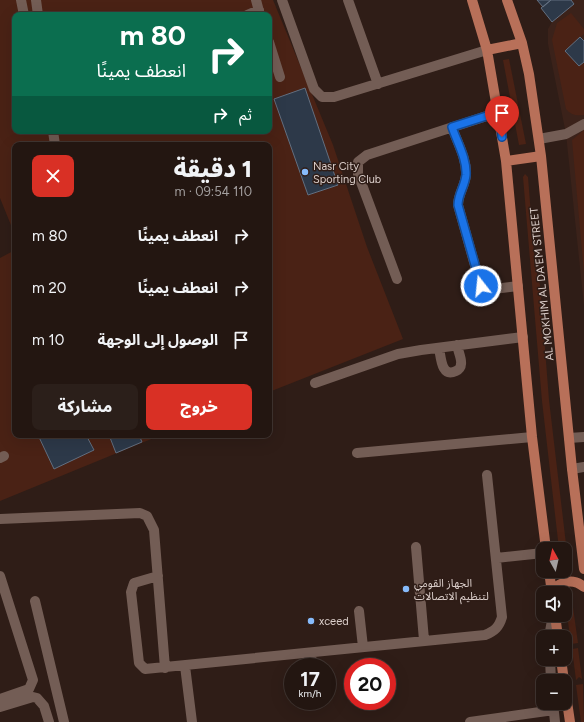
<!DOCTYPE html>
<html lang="ar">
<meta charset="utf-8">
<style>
:root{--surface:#231611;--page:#2b1f1a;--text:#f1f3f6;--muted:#a39f9f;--line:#403531;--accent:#d93025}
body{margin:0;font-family:Figtree,"Noto Sans Arabic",sans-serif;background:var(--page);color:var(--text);direction:rtl;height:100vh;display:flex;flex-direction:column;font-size:15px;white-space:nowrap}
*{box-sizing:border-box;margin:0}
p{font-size:13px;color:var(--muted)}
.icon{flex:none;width:22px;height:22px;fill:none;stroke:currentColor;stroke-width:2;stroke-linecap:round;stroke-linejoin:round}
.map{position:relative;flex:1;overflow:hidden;direction:ltr}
.drawer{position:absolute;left:12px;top:142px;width:260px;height:296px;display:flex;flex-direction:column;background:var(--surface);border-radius:8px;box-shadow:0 4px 16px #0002,0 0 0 1px var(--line);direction:rtl}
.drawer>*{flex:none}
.hud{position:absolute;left:12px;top:12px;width:260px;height:122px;border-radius:8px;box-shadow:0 4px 16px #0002,0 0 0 1px var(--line);direction:rtl;background:#0b6e4f;color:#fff;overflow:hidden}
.needle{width:26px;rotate:352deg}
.fabs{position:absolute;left:536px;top:542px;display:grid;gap:8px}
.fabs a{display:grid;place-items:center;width:36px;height:36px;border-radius:8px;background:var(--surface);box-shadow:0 4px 16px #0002,0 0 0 1px var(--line);font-size:20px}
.speed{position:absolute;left:284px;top:658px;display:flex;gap:8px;font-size:20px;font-weight:700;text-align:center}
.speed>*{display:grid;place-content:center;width:52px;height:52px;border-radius:50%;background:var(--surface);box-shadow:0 4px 16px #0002,0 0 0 1px var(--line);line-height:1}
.speed small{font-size:10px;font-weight:400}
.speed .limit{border:6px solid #d22;background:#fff;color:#111}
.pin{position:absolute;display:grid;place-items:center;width:34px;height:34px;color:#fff;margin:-41px -17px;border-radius:50% 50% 50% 0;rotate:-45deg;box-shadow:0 0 4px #0007}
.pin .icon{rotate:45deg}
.me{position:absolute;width:44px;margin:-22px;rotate:344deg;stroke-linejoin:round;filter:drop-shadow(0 0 3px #0008)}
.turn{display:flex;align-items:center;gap:14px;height:84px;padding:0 20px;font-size:18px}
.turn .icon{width:52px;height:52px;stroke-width:2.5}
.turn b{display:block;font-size:28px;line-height:34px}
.then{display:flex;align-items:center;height:38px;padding:0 20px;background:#0003;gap:8px;font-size:15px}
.round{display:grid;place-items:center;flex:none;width:42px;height:42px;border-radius:8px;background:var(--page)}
.overview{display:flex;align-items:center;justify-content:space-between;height:68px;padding:0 20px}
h1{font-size:24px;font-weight:800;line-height:30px}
.primary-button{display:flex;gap:8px;margin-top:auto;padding:8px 20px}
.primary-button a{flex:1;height:46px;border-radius:8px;background:var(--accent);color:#fff;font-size:16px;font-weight:800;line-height:46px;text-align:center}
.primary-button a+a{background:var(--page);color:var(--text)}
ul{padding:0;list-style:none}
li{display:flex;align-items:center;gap:12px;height:52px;padding:0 20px}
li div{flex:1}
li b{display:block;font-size:15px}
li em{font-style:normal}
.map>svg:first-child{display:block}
</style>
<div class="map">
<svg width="584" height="722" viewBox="0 0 584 722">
<rect width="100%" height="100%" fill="#2f1d17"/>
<path fill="#3b221a" d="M537,0H584V306L566,134L548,44V29L552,22L541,8L543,7Z"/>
<path fill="#4a2215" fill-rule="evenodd" d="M0,0H273L333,145L367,247L403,339L269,392V145H15V235L0,198ZM15,15H269V131H15Z
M571,13L584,29V34L565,51L579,66L584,62V115C576,116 571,115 566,109L552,40L557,23Z
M509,59L526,144L519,145L503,60Z
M584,130V273L572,140Z
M525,174L528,177L535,266L540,285L549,400L568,561L565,564V549H559L542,401L523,177Z
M15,250V435H161L0,501V258Z
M566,590L571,593L578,643L571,644L564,592Z
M578,648L582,679L579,677L576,680L572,649Z
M583,684L584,722H581L576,685Z"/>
<path fill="#2d3949" stroke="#626f80" d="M537,0H551L543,7Z
M551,0H571L574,4L552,22L541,8Z
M580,37L584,41V62L579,66L565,51Z
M305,88L338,185L308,195L274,99Z
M38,435H86L94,450L54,469Z
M109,435H139L142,442L116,453Z"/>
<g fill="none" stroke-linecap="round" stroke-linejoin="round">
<path stroke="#735d55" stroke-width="10" d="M21,0L24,15
M36,0L38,15
M256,0L260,15
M282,0L314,89L322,97H334L487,50
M348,0L378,84
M247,15L259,10
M269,42L280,77
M452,127C457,142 467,159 466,175C465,186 458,194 458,205L481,287L486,290L518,286
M53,131L55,145
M539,139L566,134L584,124
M397,279L358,174V162L367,155L499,112
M439,348C441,357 441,378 456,371C459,370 461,367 461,364C462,359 458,351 457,345
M315,383L398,354L421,350L523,337
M569,438L584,437
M357,453L532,437
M0,458L4,456
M572,469L584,467
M0,519L140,513L147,516L154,530L165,668
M416,547L424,640
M496,558L543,553
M0,576L33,680L29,689L0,699
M158,576L134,583L131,592L139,663L145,669L485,635C495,631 499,627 502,617L487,475
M35,601L64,722
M359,611L363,647
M549,637L553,615
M311,653L312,667
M550,659L551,681
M185,666L192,722
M553,703L555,722
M0,707L33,697L37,698L44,706L49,722
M470,722L554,710"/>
<path stroke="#b87059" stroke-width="10" d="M472,0L487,50L506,161L532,437L546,549
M507,0L522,43L529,74L541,156L572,469L584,569
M487,50L522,43
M506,161L541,156
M549,571L552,593
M551,591C561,581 573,578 584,587
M555,615L558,637
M561,659L564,681
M565,688L570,722"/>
</g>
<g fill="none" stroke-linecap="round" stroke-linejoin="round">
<g stroke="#114b97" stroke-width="10">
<path id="route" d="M481,286L458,205C458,194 465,186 466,175C467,159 457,142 452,127L499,112L502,137"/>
</g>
<use href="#route" stroke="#1a73e8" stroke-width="7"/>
</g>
<g fill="#87bbfb" stroke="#2f1d17" stroke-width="1.5">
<circle cx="305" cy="172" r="4"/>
<circle cx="406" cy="589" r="4"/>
<circle cx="311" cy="621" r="4"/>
</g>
<g text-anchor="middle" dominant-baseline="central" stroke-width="3" stroke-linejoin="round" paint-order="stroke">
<g font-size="11" fill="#dbceca" stroke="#2f1d17" text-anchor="start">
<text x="313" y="166">Nasr City<tspan x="313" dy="13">Sporting Club</tspan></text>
<text x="414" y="583">الجهاز القومي<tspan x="414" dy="13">لتنظيم الاتصالات</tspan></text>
<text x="319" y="621">xceed</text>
</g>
<g font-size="11" fill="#dbceca" stroke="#2f1d17">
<text transform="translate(542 284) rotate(-96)">AL MOKHIM AL DA'EM STREET</text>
</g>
</g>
</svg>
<div class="fabs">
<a><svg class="needle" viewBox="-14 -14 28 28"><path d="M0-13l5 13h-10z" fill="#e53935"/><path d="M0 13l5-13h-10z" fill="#a39f9f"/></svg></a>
<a><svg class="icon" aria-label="sound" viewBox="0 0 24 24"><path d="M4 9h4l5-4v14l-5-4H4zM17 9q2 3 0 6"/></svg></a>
<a>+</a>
<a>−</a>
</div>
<div class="speed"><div>17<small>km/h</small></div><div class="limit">20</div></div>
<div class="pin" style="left:502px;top:137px;background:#d93025"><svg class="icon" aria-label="arrive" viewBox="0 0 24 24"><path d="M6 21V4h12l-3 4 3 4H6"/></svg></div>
<svg class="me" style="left:481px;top:286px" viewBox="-20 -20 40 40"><circle r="17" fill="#1a73e8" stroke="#fff" stroke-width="3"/><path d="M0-11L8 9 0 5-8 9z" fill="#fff"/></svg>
<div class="hud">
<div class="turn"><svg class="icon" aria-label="right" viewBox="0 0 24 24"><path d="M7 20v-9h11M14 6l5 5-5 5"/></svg><div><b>80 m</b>انعطف يمينًا</div></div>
<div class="then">ثم<svg class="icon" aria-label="right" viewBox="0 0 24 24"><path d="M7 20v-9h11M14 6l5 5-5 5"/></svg></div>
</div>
<section class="drawer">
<div class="overview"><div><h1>1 دقيقة</h1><p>110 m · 09:54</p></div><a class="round" style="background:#d93025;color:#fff"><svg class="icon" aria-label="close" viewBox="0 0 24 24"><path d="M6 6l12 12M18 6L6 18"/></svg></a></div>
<ul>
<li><svg class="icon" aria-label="right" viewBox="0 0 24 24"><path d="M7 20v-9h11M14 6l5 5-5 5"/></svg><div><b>انعطف يمينًا</b></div><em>80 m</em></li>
<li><svg class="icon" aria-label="right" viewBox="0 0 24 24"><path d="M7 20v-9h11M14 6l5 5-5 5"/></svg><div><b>انعطف يمينًا</b></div><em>20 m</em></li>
<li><svg class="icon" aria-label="arrive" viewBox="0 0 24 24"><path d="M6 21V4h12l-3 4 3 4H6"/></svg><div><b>الوصول إلى الوجهة</b></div><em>10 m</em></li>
</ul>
<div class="primary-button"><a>خروج</a><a>مشاركة</a></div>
</section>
</div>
